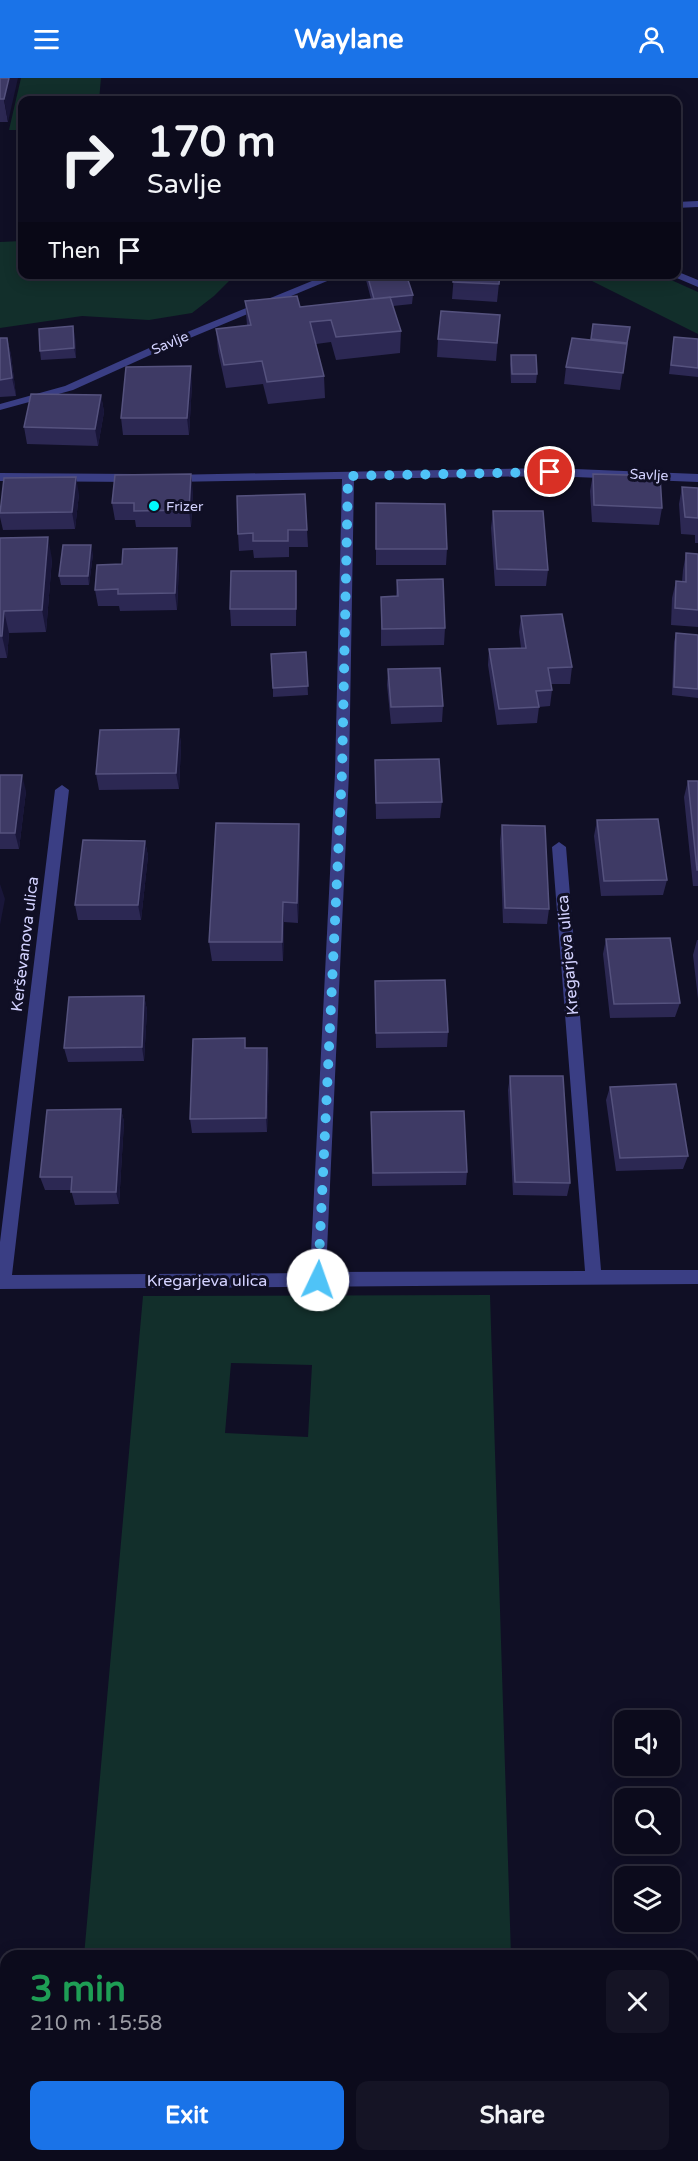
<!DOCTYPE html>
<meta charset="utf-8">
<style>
:root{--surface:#0c0b1c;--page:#151425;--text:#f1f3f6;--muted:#9a9ba3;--line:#2c2b3b;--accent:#1a73e8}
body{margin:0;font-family:"Varela Round",sans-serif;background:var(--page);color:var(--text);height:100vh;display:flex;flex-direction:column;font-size:22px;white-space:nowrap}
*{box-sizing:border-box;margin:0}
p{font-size:20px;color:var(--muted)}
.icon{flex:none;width:33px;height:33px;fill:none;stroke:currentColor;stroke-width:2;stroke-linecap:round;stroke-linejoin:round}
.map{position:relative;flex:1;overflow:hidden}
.panel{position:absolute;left:0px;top:1872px;width:699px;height:212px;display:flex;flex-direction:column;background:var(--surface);border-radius:18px 18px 0 0;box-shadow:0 3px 15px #0003,0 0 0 2px var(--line)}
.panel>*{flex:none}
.top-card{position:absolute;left:18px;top:18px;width:663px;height:183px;border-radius:12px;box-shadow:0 3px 15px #0003,0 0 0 2px var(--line);background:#0c0b1c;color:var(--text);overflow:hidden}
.tools{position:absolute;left:614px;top:1632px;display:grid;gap:12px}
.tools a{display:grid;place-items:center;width:66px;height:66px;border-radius:12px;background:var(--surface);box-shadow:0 3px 15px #0003,0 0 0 2px var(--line);font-size:30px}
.pin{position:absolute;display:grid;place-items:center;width:51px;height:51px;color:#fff;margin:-26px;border:3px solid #fff;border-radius:50%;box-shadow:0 2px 6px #0007}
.me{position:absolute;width:66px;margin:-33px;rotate:3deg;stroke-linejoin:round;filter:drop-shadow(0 0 4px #0008)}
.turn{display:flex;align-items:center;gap:21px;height:126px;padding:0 30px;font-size:27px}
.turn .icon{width:78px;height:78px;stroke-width:2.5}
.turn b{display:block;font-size:42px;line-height:51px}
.then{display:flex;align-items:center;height:57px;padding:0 30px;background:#0003;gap:12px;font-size:22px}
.round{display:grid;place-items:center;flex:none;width:63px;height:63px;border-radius:12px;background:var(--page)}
.summary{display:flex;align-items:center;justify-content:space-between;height:102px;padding:0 30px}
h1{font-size:36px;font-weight:700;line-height:45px;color:#1e9e55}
.primary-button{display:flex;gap:12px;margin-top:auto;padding:12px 30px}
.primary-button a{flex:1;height:69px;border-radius:12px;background:var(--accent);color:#fff;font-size:24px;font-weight:700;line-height:69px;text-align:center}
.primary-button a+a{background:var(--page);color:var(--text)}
header{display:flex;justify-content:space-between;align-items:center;height:78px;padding:0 30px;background:var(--accent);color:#fff;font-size:27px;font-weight:700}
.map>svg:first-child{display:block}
</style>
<header><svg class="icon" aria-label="menu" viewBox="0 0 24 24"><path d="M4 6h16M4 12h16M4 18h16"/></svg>Waylane<svg class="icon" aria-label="person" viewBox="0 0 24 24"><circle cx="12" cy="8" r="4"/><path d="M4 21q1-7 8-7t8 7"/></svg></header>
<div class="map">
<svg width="698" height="2083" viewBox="0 0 698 2083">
<rect width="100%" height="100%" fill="#100f25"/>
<path fill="#122f2b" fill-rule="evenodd" d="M21,0H101L99,22H22V52H9Z
M22,163V196L235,197L214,218L192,235L149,242L82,238L0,250V164Z
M580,197H660L698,214V256Z
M490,1217L511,1878H84L143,1218ZM231,1285L312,1287L308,1359L225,1355Z
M66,2078H398V2083H66Z"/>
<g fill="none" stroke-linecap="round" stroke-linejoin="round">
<path fill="#3a3e84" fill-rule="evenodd" d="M698,123V129L676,130V124Z
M676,193L698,202V209L672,198L671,196H676Z
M329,196H344L166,270L73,312L0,332V326L65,308L158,266Z
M550,390L698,396V404L550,398L354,401L349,695L326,1194L585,1193L552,769L559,764L566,769L601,1192H698V1206L0,1211V1164L55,712L62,707L69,712L12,1197L310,1195L335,695L342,401L171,404L165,400L167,397Z
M0,395L135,396L141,400L135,404L0,403Z"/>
</g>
<path fill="#2c2853" d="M0,0L8,44H0Z
M366,196H406L413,217L412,226L393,228L401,253L400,275L336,282L331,264L316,266L324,298L325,320L268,326L263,306L226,310L218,273L216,251L247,247L245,223L300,229L371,221L366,202Z
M454,196H500L497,224L452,221Z
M500,237L496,283L437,279L438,261Z
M630,249L620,312L564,306L566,289L591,262Z
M75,258L76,280L41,282L40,273Z
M674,259L698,261V299L669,296Z
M0,260H7L11,277L16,318L0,319Z
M511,277L537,296L536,305H511L510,286Z
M192,306L189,357H123L121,340Z
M101,317L104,334L98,368L27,366L24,349Z
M593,396L662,430L659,447L592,444L590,413Z
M682,409L698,410V465H695V457L681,456L679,426Z
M193,413L191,449H136L135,442H115L112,425Z
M79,416L75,451L3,452L0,439V429Z
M376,425L447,471L446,487H376Z
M493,433L548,492L546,508H495L491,450Z
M307,452L308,469H289V479L254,480L253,472L239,473L238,456Z
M0,460L52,481L46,554L9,555L7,580H0Z
M686,475L698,476V549L671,547L672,520L676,503L682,504L683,492Z
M93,476L89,507H61L59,498Z
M179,487L177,532L120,533L119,528H98L95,512Z
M296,493V548H231L230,531Z
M397,502L445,550L444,567L381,568V519L396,518Z
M521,538L572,589L570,606H551L552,612L550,628L539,629L537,645L497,647L488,587L489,571L521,570L519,554Z
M676,555L698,557V620L672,617L674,564Z
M306,574L308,617L273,619V610Z
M388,591L443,628L442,644L391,646L387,607Z
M179,651L181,667L179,711L99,712L96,696Z
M375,682L442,724L440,740L376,741Z
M0,697L26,713L19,771H0Z
M688,703H698V808H693L684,719Z
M597,742L667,802L663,817L601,818L594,758Z
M299,746L300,766L298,845L284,844L283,883H212L209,864Z
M502,747L549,831L547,846L503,845L500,763Z
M145,763L148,778L141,842H78L75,827Z
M606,861L680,925L675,939L610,940L603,876Z
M697,862H698V921L693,877Z
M375,903L448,954L447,969L376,970Z
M144,918L147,932L144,983L68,984L64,970Z
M269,984L267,1054L192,1055L190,1041Z
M510,998L570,1105L567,1118L513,1117L508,1012Z
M610,1009L688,1078L683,1091L616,1093L606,1022Z
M121,1031L124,1044L119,1126L75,1127L71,1112H45L40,1099Z
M371,1034L467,1094L466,1107L372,1108Z"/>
<path fill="#191639" d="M9,0H18L8,44L4,21Z
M73,248L75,258L76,280L74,270Z
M7,260L11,277L16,318L12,300Z
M191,288L192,306L189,357L187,340Z
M101,317L104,334L98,368L95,351Z
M191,396L193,413L191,449L189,432Z
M76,399L79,416L75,451L72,434Z
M48,459L52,481L46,554L42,532Z
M91,467L93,476L89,507L88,498Z
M177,470L179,487L177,532L175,515Z
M296,493L297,509L296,548Z
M4,533L9,555L7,580L2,558Z
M179,651L181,667L179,711L176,695Z
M22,697L26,713L19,771L15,755Z
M299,746L300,766L298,845L297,825Z
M145,763L148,778L141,842L138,827Z
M0,806L5,821L0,847Z
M283,824L284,844L283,883L282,864Z
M144,918L147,932L144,983L142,969Z
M267,970L269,984L267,1054L266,1040Z
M121,1031L124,1044L119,1126L116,1114Z"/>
<path fill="#3e3a65" stroke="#55527e" stroke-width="1.5" d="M0,0H9L4,21H0Z
M367,196H406L413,217L374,221Z
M454,196H500L499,206L453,204Z
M297,218L300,229L390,219L401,253L336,259L331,242L310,244L324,298L267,304L262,283L224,287L216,251L251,247L245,223Z
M441,233L500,237L497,265L438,261Z
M593,246L630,249L627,265L591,261Z
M73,248L74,270L40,273L39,251Z
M674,259L698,261V290L671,287Z
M0,260H7L12,300L0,302Z
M572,260L627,266L623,295L566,289Z
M511,277H536L537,296H512Z
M191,288L187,340H121L126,289Z
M31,316L101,317L95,351L24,349Z
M191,396L189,432L134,433V425H112L115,397Z
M593,396L660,398L662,430L594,427Z
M76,399L72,434L0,435L4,400Z
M682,409L698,410V440L685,439Z
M305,416L307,452H288V463H253V455L238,456L237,418Z
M376,425L445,426L447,471H376Z
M493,433H543L548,492L497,491Z
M48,459L42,532L4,533L2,558H0V460Z
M63,467H91L88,498H59Z
M177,470L175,515L118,516V511L95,512L97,487L122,486L123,471Z
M686,475L698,476V532L675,530L676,503L686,504Z
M231,493H296V531H230Z
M443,501L445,550L382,551L381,519L398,518L397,502Z
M562,536L572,589L548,590L552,612L536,613L539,629L499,631L489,571L526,570L521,538Z
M676,555L698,557V611L674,609Z
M306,574L308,608L273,610L271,576Z
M440,590L443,628L391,629L388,591Z
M179,651L176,695L96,696L100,652Z
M439,681L442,724L376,725L375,682Z
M0,697H22L15,755H0Z
M688,703H698V792H697Z
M658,741L667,802L604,803L597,742Z
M216,745L299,746L297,825L283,824L282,864H209Z
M502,747L545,748L549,831L505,830Z
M83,762L145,763L138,827H75Z
M670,860L680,925L614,926L606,861Z
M445,902L448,954L376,955L375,903Z
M144,918L142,969L64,970L69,919Z
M245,960V970H267L266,1040L190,1041L193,961Z
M510,998H563L570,1105L515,1104Z
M676,1006L688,1078L620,1080L610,1009Z
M121,1031L116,1114H71L72,1099H40L47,1032Z
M464,1033L467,1094L373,1095L371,1034Z"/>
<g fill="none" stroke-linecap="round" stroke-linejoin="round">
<path stroke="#4fc3f7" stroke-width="10" stroke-dasharray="0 18" d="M318,1202L342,695L348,398L550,394"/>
</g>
<circle fill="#00fbfd" stroke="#100f25" stroke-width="2" cx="154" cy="428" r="6"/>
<g text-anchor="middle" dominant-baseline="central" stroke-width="6" stroke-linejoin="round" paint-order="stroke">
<g font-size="14" fill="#d3d2ff" stroke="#100f25">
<text transform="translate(170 265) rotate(-23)">Savlje</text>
<text transform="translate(649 397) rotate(3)">Savlje</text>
</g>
<g font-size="14" fill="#d3d2ff" stroke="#100f25" text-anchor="start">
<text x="166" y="428">Frizer</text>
</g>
<g font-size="16" fill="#d3d2ff" stroke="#100f25">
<text transform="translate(25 866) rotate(-83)">Kerševanova ulica</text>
<text transform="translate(568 877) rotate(-95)">Kregarjeva ulica</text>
<text x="207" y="1203">Kregarjeva ulica</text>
</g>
</g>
</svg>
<div class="tools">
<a><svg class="icon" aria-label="sound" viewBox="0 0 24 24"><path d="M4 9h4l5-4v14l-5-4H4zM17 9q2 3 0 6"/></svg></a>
<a><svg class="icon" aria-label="search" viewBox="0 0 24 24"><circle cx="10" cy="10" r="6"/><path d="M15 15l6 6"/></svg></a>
<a><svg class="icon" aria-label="layers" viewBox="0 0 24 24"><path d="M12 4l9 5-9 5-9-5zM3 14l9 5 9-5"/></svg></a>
</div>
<div class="pin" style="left:550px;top:394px;background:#d93025"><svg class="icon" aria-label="arrive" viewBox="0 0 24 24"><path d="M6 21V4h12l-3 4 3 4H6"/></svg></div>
<svg class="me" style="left:318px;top:1202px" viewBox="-20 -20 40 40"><circle r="19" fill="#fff"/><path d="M0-13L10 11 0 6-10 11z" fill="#4fc3f7"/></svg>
<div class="top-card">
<div class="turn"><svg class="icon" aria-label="right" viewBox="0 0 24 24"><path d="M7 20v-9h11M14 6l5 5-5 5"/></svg><div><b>170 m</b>Savlje</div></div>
<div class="then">Then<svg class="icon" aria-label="arrive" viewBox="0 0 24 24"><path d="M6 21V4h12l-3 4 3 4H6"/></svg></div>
</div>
<section class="panel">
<div class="summary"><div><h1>3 min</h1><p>210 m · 15:58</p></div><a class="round"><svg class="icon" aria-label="close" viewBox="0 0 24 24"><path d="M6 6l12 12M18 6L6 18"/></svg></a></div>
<div class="primary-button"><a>Exit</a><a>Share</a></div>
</section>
</div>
